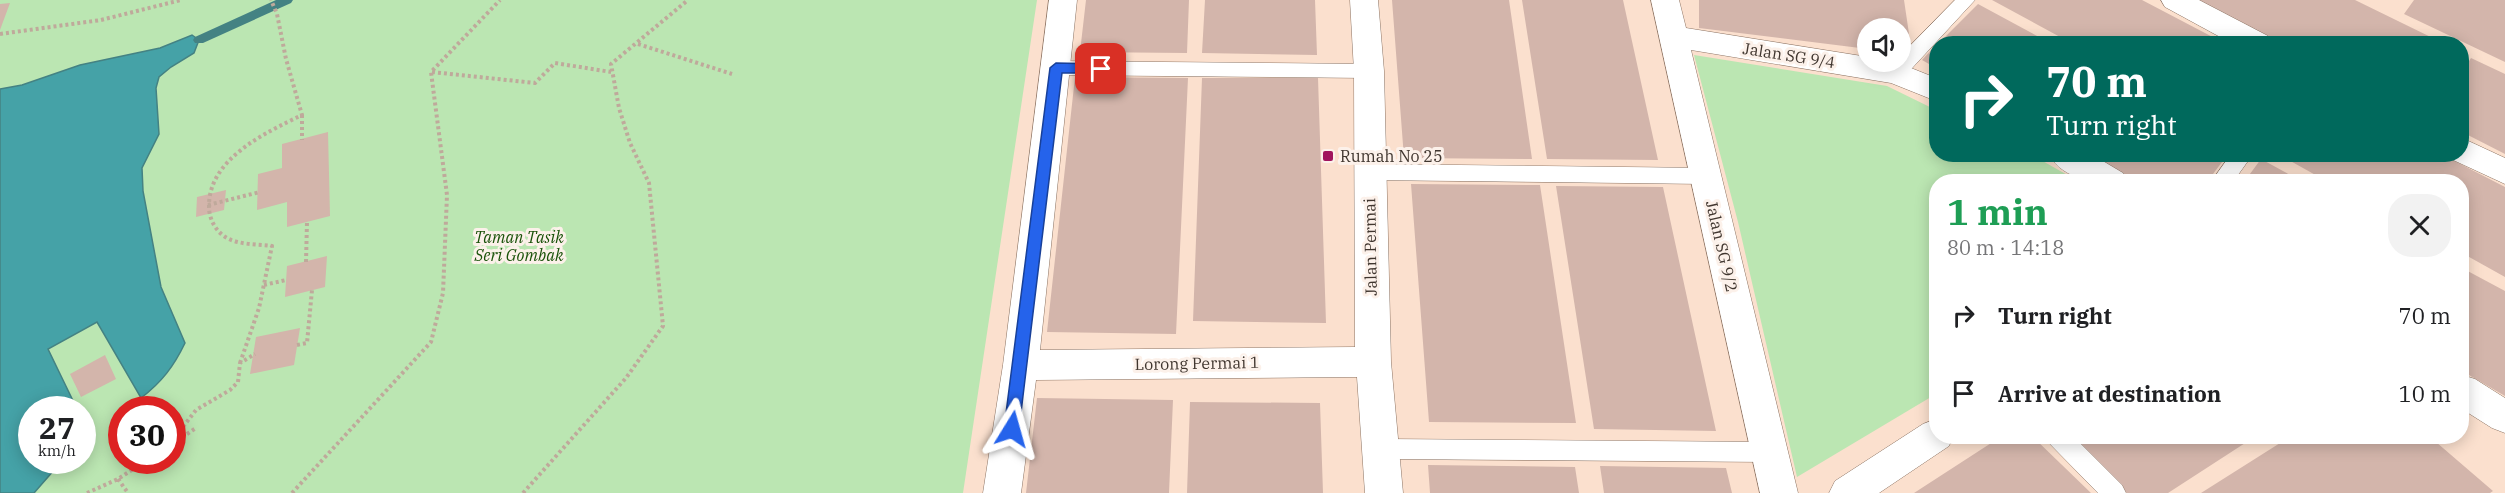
<!DOCTYPE html>
<meta charset="utf-8">
<style>
:root{--surface:#fff;--page:#f2f2f2;--text:#202124;--muted:#757577}
body{margin:0;font-family:"IBM Plex Serif",serif;background:var(--page);color:var(--text);height:100vh;display:flex;flex-direction:column;font-size:22px;white-space:nowrap}
*{box-sizing:border-box;margin:0}
p{font-size:20px;color:var(--muted)}
.icon{flex:none;width:33px;height:33px;fill:none;stroke:currentColor;stroke-width:2;stroke-linecap:round;stroke-linejoin:round}
.map{position:relative;flex:1;overflow:hidden}
.drawer{position:absolute;left:1929px;top:174px;width:540px;height:270px;display:flex;flex-direction:column;background:var(--surface);border-radius:24px;box-shadow:0 3px 15px #0003}
.drawer>*{flex:none}
.banner{position:absolute;left:1929px;top:36px;width:540px;height:126px;border-radius:24px;box-shadow:0 3px 15px #0003;background:#00695c;color:#fff;overflow:hidden}
.fabs{position:absolute;left:1857px;top:18px;display:grid;gap:12px}
.fabs a{display:grid;place-items:center;width:54px;height:54px;border-radius:50%;background:var(--surface);box-shadow:0 3px 15px #0003;font-size:30px}
.speed{position:absolute;left:18px;top:396px;display:flex;gap:12px;font-size:30px;font-weight:700;text-align:center}
.speed>*{display:grid;place-content:center;width:78px;height:78px;border-radius:50%;background:var(--surface);box-shadow:0 3px 15px #0003;line-height:1}
.speed small{font-size:15px;font-weight:400}
.speed .limit{border:9px solid #d22;background:#fff;color:#111}
.pin{position:absolute;display:grid;place-items:center;width:51px;height:51px;color:#fff;margin:-26px;border-radius:12px;box-shadow:0 3px 9px #0006}
.me{position:absolute;width:66px;margin:-33px;rotate:8deg;stroke-linejoin:round;filter:drop-shadow(0 0 4px #0008)}
.turn{display:flex;align-items:center;gap:21px;height:126px;padding:0 18px;font-size:27px}
.turn .icon{width:78px;height:78px;stroke-width:2.5}
.turn b{display:block;font-size:42px;line-height:51px}
.round{display:grid;place-items:center;flex:none;width:63px;height:63px;border-radius:24px;background:var(--page)}
.headline{display:flex;align-items:center;justify-content:space-between;height:102px;padding:0 18px}
h1{font-size:36px;font-weight:700;line-height:45px;color:#1e9e55}
ul{padding:0;list-style:none}
li{display:flex;align-items:center;gap:18px;height:78px;padding:0 18px}
li div{flex:1}
li b{display:block;font-size:22px}
li em{font-style:normal}
.map>svg:first-child{display:block}
</style>
<div class="map">
<svg width="2505" height="493" viewBox="0 0 2505 493">
<rect width="100%" height="100%" fill="#fbe0ce"/>
<path fill="#bbe6b2" fill-rule="evenodd" d="M0,0H1037L963,493H0ZM32,410H82V460H32ZM122,410H172V460H122Z
M1694,55L1887,86L1936,110V154L2032,155L2078,181L1936,182V394L1797,477L1738,222Z"/>
<path fill="#45a2a7" stroke="#448283" stroke-width="1.5" d="M192,35L199,40L194,53L171,67L159,77L156,88L159,134L142,168L143,191L161,287L185,343C174,366 162,382 141,398L97,322L48,349L77,409L32,410V460L62,461L34,493H0V89L22,85L80,65L160,48Z"/>
<g fill="none" stroke-linecap="round" stroke-linejoin="round">
<path fill="#448283" fill-rule="evenodd" d="M276,0H293L291,3L203,43H195L193,40L195,37Z"/>
</g>
<path fill="#d3b5ab" d="M1086,0H1189L1187,53L1080,52Z
M1205,0H1315L1317,55L1202,53Z
M1392,0H1509L1532,159L1404,158Z
M1522,0H1623L1658,160L1547,159Z
M1699,0H1904L1912,54L1900,53V28H1868V49L1699,28Z
M1992,0H2142L2226,44H2073Z
M2198,0H2355L2445,44H2283Z
M2414,0H2505V62L2404,14Z
M10,3L0,30V4Z
M1978,4L2052,44H1938Z
M1936,45V68L1922,60Z
M2471,58L2505,74V154L2462,132V72Z
M1075,77L1188,78L1176,334L1047,332Z
M1202,78H1318L1326,323L1193,321Z
M328,132L330,216L287,227V202L257,210L258,174L282,168V144Z
M2088,154H2228L2207,182H2135Z
M2278,154H2441L2505,187V277L2462,253V182H2328Z
M2261,159L2303,182H2244Z
M1411,184L1540,185L1576,423L1429,422Z
M1556,186L1663,187L1716,431L1594,429Z
M226,190L224,210L196,217L197,197Z
M327,256L325,287L285,297L287,266Z
M2462,268L2505,291V396L2462,371Z
M300,328L294,365L250,374L256,337Z
M105,355L116,379L81,397L70,374Z
M1037,398L1173,400L1169,493H1026Z
M1190,402L1320,403L1323,493H1187Z
M2002,436H2032L2091,493H1914Z
M2069,436H2256L2168,493H2127Z
M2291,436H2429L2493,491L2490,493H2201Z
M1428,465L1575,467L1579,493H1430Z
M1600,466L1726,468L1732,493H1604Z"/>
<g fill="none" stroke-linecap="round" stroke-linejoin="round">
<g stroke="#8c7464" stroke-width="1">
<path id="lane" d="M1955,0H1975L1903,78L1896,80L1889,78L1886,73L1896,62H1900V56Z
M1056,61L1369,64L1376,66L1379,71L1376,76L1369,78L1056,75L1049,73L1046,68L1049,63Z
M2231,154H2253L2233,182H2211Z
M1369,164L1706,168L1713,170L1716,176L1713,182L1706,184L1369,180L1362,178L1359,172L1362,166Z
M2046,436H2073L2122,485L2126,493H2098L2049,443Z
M1381,439L1769,442L1777,445L1781,452L1777,459L1769,462L1381,459L1373,456L1369,449L1373,442Z"/>
</g>
<g stroke="#8c7464" stroke-width="1">
<path id="street" d="M1049,0H1077L1040,350L1355,347L1354,71L1350,0H1378L1384,71L1391,362L1403,493H1365L1357,377L1036,380L1021,493H983L1003,365Z
M1651,0H1679L1686,28L1868,57V62H1896L1936,78V101L1891,83L1691,50L1798,493H1760Z
M2161,0H2199L2268,36L2272,44H2233L2165,7Z
M2462,138L2505,158V184L2451,159L2449,154H2462Z
M2049,154H2091L2123,173L2128,182C2100,182 2064,183 2049,154Z
M2462,375L2475,379L2505,398V433L2492,428L2462,409Z
M1936,419V436H1953L1949,446L1879,493H1829L1835,481L1923,424Z"/>
</g>
<path stroke="#bfa99b" stroke-width="4" stroke-dasharray="3 3" stroke-linecap="butt" d="M0,34L101,20L181,0
M638,44L732,74
M432,72L535,83L555,63L611,72
M302,115V140
M208,205L260,192
M306,262L307,222
M264,285L286,280
M297,345L307,343L312,290
M240,363L259,308L272,246C257,244 240,245 227,238C216,232 209,219 209,207C208,159 265,133 302,115L286,59L277,14L271,0
M172,441L196,410L230,390L238,382L240,363L255,354
M172,444L196,428
M118,479L128,493
M87,493L118,479L147,460
M292,493L431,342L443,293L447,195L431,72L500,0
M523,493L626,378L663,326L649,183L630,143L619,108L611,64L688,0"/>
<use href="#lane" fill="#fff" fill-rule="evenodd"/>
<use href="#street" fill="#fff" fill-rule="evenodd"/>
</g>
<path fill="#2563eb" stroke="#184099" stroke-width="1.5" d="M1056,63L1101,64L1107,69L1101,73H1062L1019,429L1017,434L1012,436L1006,434L1004,429L1050,68Z"/>
<rect fill="#a1145d" stroke="#fcf1ea" stroke-width="2" x="1322" y="150" width="12" height="12" rx="3"/>
<g text-anchor="middle" dominant-baseline="central" stroke-width="6" stroke-linejoin="round" paint-order="stroke">
<g font-size="16" fill="#40362f" stroke="#fcf1ea">
<text transform="translate(1789 55) rotate(9)">Jalan SG 9/4</text>
<text transform="translate(1722 246) rotate(77)">Jalan SG 9/2</text>
<text transform="translate(1370 247) rotate(-91)">Jalan Permai</text>
<text transform="translate(1197 363) rotate(-1)">Lorong Permai 1</text>
</g>
<g font-size="16" fill="#40362f" stroke="#fcf1ea" text-anchor="start">
<text x="1340" y="156">Rumah No 25</text>
</g>
<g font-size="16" font-style="italic" fill="#195209" stroke="#fcf1ea">
<text x="519" y="237">Taman Tasik<tspan x="519" dy="18">Seri Gombak</tspan></text>
</g>
</g>
</svg>
<div class="fabs">
<a><svg class="icon" aria-label="sound" viewBox="0 0 24 24"><path d="M4 9h4l5-4v14l-5-4H4zM17 9q2 3 0 6"/></svg></a>
</div>
<div class="speed"><div>27<small>km/h</small></div><div class="limit">30</div></div>
<div class="pin" style="left:1101px;top:69px;background:#d93025"><svg class="icon" aria-label="arrive" viewBox="0 0 24 24"><path d="M6 21V4h12l-3 4 3 4H6"/></svg></div>
<svg class="me" style="left:1012px;top:429px" viewBox="-20 -20 40 40"><path d="M0-17L14 15 0 8-14 15z" fill="#2563eb" stroke="#fff" stroke-width="4"/></svg>
<div class="banner">
<div class="turn"><svg class="icon" aria-label="right" viewBox="0 0 24 24"><path d="M7 20v-9h11M14 6l5 5-5 5"/></svg><div><b>70 m</b>Turn right</div></div>
</div>
<section class="drawer">
<div class="headline"><div><h1>1 min</h1><p>80 m · 14:18</p></div><a class="round"><svg class="icon" aria-label="close" viewBox="0 0 24 24"><path d="M6 6l12 12M18 6L6 18"/></svg></a></div>
<ul>
<li><svg class="icon" aria-label="right" viewBox="0 0 24 24"><path d="M7 20v-9h11M14 6l5 5-5 5"/></svg><div><b>Turn right</b></div><em>70 m</em></li>
<li><svg class="icon" aria-label="arrive" viewBox="0 0 24 24"><path d="M6 21V4h12l-3 4 3 4H6"/></svg><div><b>Arrive at destination</b></div><em>10 m</em></li>
</ul>
</section>
</div>
